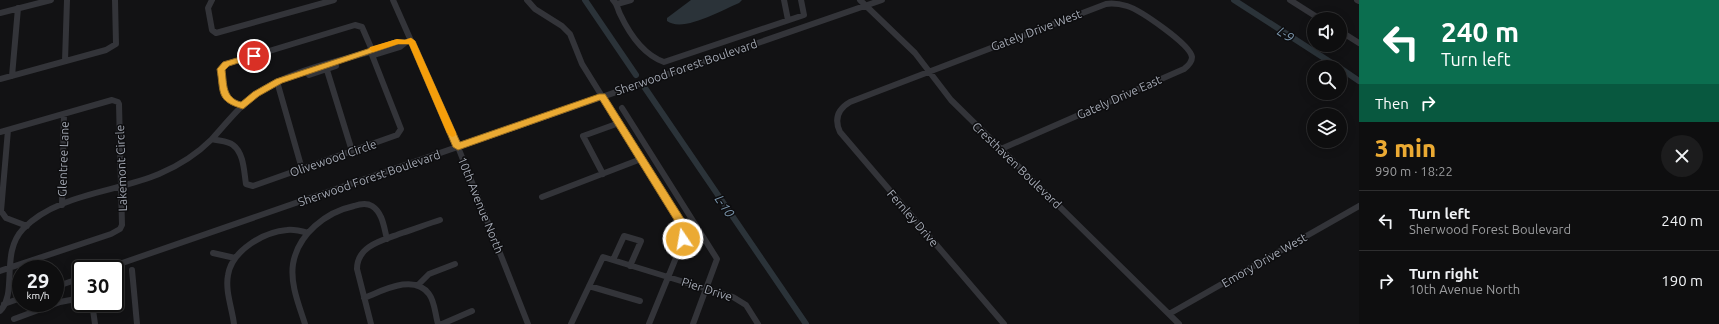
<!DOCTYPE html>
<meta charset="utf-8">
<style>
:root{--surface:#0e0e0f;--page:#1c1c1d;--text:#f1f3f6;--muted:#9b9c9e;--line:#2e2e2f;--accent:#ebaa33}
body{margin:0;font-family:Ubuntu,sans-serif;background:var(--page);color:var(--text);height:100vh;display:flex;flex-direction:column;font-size:15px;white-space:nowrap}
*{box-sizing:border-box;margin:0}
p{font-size:13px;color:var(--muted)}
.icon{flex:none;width:22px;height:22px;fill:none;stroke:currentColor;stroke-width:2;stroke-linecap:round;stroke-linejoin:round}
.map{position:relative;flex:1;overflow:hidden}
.details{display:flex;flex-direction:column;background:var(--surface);width:360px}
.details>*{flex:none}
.hud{background:#0b6e4f;color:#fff;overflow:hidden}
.buttons{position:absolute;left:1307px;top:12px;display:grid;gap:8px}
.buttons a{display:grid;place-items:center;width:40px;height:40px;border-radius:50%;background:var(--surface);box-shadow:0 2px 10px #0003,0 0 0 1px var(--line);font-size:20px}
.speed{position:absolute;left:12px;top:260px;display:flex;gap:8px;font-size:20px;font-weight:700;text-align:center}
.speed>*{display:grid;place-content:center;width:52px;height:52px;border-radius:50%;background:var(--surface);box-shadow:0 2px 10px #0003,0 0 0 1px var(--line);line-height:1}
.speed small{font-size:10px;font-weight:400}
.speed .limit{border:2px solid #111;border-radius:6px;background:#fff;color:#111}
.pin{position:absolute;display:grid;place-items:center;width:34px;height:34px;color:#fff;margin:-17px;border:2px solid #fff;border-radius:50%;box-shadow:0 1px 4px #0007}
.me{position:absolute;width:44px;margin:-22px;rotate:348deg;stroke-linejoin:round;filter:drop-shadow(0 0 3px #0008)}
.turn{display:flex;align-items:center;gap:14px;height:84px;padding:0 16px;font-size:18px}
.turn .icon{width:52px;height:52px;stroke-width:2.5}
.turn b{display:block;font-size:28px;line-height:34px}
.then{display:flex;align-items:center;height:38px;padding:0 16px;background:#0003;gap:8px;font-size:15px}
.round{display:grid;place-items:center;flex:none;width:42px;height:42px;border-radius:21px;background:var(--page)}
.summary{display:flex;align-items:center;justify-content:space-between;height:68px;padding:0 16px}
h1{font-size:24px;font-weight:800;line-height:30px;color:var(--accent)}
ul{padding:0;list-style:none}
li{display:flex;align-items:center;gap:12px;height:60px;padding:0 16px;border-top:1px solid var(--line)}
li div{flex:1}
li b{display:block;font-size:15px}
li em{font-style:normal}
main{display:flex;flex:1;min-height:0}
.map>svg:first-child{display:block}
</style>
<main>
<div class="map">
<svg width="1359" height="324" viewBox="0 0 1359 324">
<rect width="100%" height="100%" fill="#121214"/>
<path fill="#2b3339" d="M691,0H742L739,3C722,10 683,33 667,21V18Z"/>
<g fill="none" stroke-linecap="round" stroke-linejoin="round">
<path stroke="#2b3339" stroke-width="6" d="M585,0L636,75
M1234,0L1338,67
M1340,68L1359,81
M645,88L806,324"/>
<path stroke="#333439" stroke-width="6" d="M212,0L208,8L212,30L216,33L334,0
M393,0L458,147L528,324
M527,0L535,9L562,26L570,34L582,64L682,225V243L649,324
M613,0C618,5 617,8 620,14C629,33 644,55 664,62L804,15L801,0
M784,0L788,20
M860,0L915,53L951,100L1179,324
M1290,0L1320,19
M1357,0L1359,1
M617,4L631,0
M0,13L51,0
M1340,31L1359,43
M374,49L397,42H407
M376,53V49L369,52L374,55L400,47L405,43
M65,61L67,0
M326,67L352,151
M309,75L336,66
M12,76L18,8
M0,79L106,50L116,44L115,0
M278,85L302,169
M243,106C222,100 224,90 220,71L226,64L355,25L362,27L372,50
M622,108L717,259L693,324
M8,130L1,211L6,218L27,226
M0,132L112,100L118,102L119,104L122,225L120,229L111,234L0,271
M212,139C219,141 228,141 233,145C244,153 244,172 246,184L253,186L397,135L401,129L372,55
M1001,149L1184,69C1188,66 1192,62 1192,57C1190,44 1140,10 1127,6C1120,4 1113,3 1106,4L850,102C838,109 834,119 840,132L1004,324
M603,174L583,136L619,123
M542,197L641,159
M62,205L64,114
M213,253L235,258
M613,260L624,236L641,241L630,266
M105,269L882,0
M132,270L137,324
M418,285L429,274L455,264
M589,286L640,301
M55,287L81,278
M364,298C382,291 414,273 429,294C435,302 435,314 438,324
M92,303L95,324
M4,304L21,298
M0,311C18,293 0,253 23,229C56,194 117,192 159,174C178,166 197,154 212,139C226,124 239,106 256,94C289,71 331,63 369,52
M1169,314L1359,206
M14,319L60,302L81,298
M234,324C232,308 225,291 228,275C232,250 264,232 287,230C294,229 301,231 308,233
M305,324C299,305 290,284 293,264C298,234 326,212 354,206C360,204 367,203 372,206C383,213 384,228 387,239
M371,324L357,269C357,245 384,240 402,233C415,229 427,224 440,220
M442,324L472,311
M571,324L603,257L733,297L746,305L758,324"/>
</g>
<path fill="#ebaa33" stroke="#996e21" d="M411,38L415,41L460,142L599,94H605L684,219L688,232L686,242L683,244L680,242L676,223L600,100L458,150L453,147L409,44H398L282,83L259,96L243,109C216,101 221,93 217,69L223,62L254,53L258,56L257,57L229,66L225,70C227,84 225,98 241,102L253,92L276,79L395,40H405Z"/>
<path fill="#f59e0b" d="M411,38L415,41L456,133L455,136L452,137L447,133L409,44H398L373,52L369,49L370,47L397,39L405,40Z"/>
<g text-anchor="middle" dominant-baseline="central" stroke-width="3" stroke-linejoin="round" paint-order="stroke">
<g font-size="12" fill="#a4a9b4" stroke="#0d0d0f">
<text transform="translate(1036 30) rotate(-21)">Gately Drive West</text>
<text transform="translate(686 67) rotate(-19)">Sherwood Forest Boulevard</text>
<text transform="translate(1119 97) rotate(-24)">Gately Drive East</text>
<text transform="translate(333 158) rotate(-19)">Olivewood Circle</text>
<text transform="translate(63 159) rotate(-88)">Glentree Lane</text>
<text transform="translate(1017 165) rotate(44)">Cresthaven Boulevard</text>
<text transform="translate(121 168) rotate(-92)">Lakemont Circle</text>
<text transform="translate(369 178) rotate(-19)">Sherwood Forest Boulevard</text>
<text transform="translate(481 205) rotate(68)">10th Avenue North</text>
<text transform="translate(913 218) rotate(49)">Fernley Drive</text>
<text transform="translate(1264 260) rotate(-30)">Emory Drive West</text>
<text transform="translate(707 289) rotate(18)">Pier Drive</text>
</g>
<g font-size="13" font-style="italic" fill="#7c97ae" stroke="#0d0d0f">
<text transform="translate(1286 34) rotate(33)">L-9</text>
<text transform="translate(725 206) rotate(56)">L-10</text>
</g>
</g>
</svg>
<div class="buttons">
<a><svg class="icon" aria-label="sound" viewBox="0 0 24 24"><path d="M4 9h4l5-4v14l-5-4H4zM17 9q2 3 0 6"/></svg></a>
<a><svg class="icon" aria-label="search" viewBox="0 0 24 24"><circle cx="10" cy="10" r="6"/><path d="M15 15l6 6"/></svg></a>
<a><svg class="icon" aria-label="layers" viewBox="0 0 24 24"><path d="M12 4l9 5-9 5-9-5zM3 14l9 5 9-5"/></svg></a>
</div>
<div class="speed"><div>29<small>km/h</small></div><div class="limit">30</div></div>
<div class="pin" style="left:254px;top:56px;background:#d93025"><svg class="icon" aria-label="arrive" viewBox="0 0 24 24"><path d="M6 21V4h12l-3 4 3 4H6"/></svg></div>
<svg class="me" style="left:683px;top:239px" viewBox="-20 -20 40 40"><circle r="17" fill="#ebaa33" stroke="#fff" stroke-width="3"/><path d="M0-11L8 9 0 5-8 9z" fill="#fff"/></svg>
</div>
<section class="details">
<div class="hud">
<div class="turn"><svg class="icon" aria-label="left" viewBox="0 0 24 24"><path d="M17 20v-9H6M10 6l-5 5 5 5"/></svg><div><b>240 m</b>Turn left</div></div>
<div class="then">Then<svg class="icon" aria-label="right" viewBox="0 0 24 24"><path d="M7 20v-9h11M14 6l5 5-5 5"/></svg></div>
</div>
<div class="summary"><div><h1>3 min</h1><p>990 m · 18:22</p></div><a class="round"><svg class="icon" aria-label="close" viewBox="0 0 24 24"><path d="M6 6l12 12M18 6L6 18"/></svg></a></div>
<ul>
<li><svg class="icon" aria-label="left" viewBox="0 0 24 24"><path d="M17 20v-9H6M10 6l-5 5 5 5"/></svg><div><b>Turn left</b><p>Sherwood Forest Boulevard</p></div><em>240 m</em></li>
<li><svg class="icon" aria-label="right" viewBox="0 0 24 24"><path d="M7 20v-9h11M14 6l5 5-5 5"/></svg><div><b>Turn right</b><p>10th Avenue North</p></div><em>190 m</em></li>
</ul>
</section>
</main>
